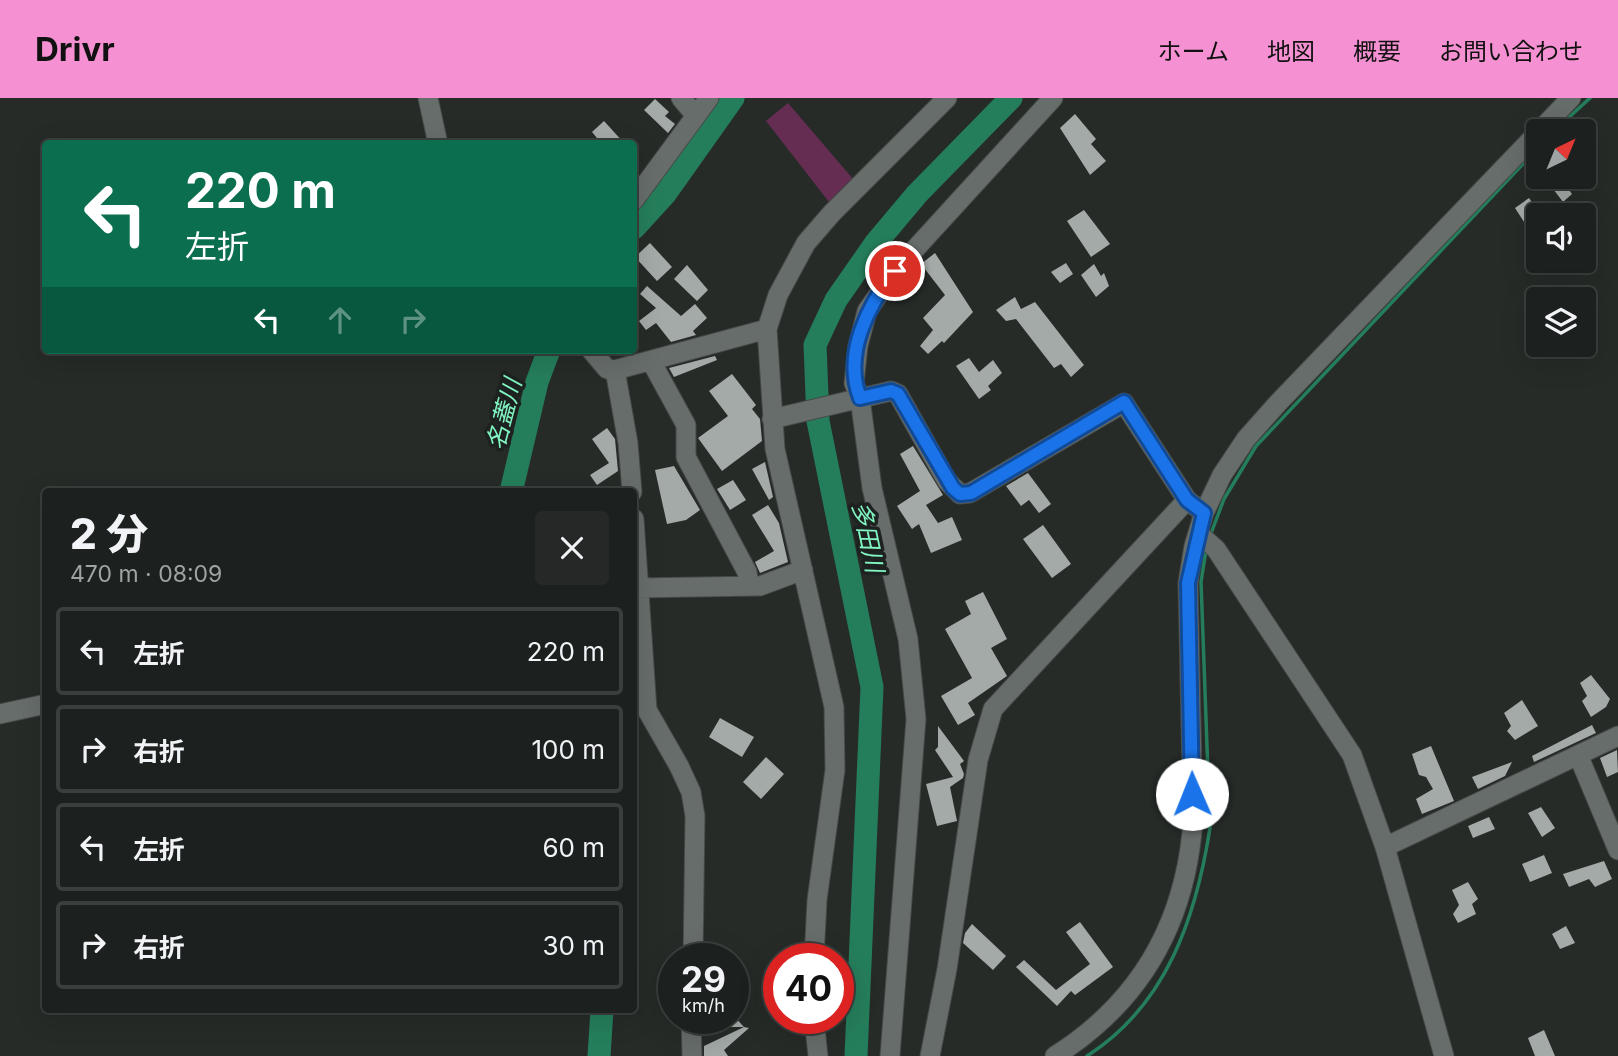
<!DOCTYPE html>
<html lang="ja">
<meta charset="utf-8">
<style>
:root{--surface:#1c201e;--page:#252827;--text:#f1f3f6;--muted:#a0a3a4;--line:#3a3e3c;--accent:#f591d2}
body{margin:0;font-family:Inter,"Noto Sans JP",sans-serif;background:var(--page);color:var(--text);height:100vh;display:flex;flex-direction:column;font-size:26px;white-space:nowrap}
*{box-sizing:border-box;margin:0}
p{font-size:23px;color:var(--muted)}
.icon{flex:none;width:38px;height:38px;fill:none;stroke:currentColor;stroke-width:2;stroke-linecap:round;stroke-linejoin:round}
.map{position:relative;flex:1;overflow:hidden}
.drawer{position:absolute;left:42px;top:390px;width:595px;height:525px;display:flex;flex-direction:column;background:var(--surface);border-radius:7px;box-shadow:0 7px 28px #0002,0 0 0 2px var(--line)}
.drawer>*{flex:none}
.banner{position:absolute;left:42px;top:42px;width:595px;height:214px;border-radius:7px;box-shadow:0 7px 28px #0002,0 0 0 2px var(--line);background:#0b6e4f;color:#fff;overflow:hidden}
.needle{width:46px;rotate:43deg}
.controls{position:absolute;left:1526px;top:21px;display:grid;gap:14px}
.controls a{display:grid;place-items:center;width:70px;height:70px;border-radius:7px;background:var(--surface);box-shadow:0 7px 28px #0002,0 0 0 2px var(--line);font-size:35px}
.speed{position:absolute;left:658px;top:845px;display:flex;gap:14px;font-size:35px;font-weight:700;text-align:center}
.speed>*{display:grid;place-content:center;width:91px;height:91px;border-radius:50%;background:var(--surface);box-shadow:0 7px 28px #0002,0 0 0 2px var(--line);line-height:1}
.speed small{font-size:18px;font-weight:400}
.speed .limit{border:10px solid #d22;background:#fff;color:#111}
.pin{position:absolute;display:grid;place-items:center;width:60px;height:60px;color:#fff;margin:-30px;border:4px solid #fff;border-radius:50%;box-shadow:0 2px 7px #0007}
.me{position:absolute;width:77px;margin:-38px;rotate:359deg;stroke-linejoin:round;filter:drop-shadow(0 0 5px #0008)}
.turn{display:flex;align-items:center;gap:24px;height:147px;padding:0 28px;font-size:32px}
.turn .icon{width:91px;height:91px;stroke-width:2.5}
.turn b{display:block;font-size:49px;line-height:60px}
.lanes{display:flex;align-items:center;height:66px;padding:0 28px;background:#0003;justify-content:center;gap:35px;direction:ltr}
.lanes .off{opacity:.35}
.round{display:grid;place-items:center;flex:none;width:74px;height:74px;border-radius:7px;background:var(--page)}
.head{display:flex;align-items:center;justify-content:space-between;height:119px;padding:0 28px}
h1{font-size:42px;font-weight:800;line-height:52px}
ul{padding:0;list-style:none}
li{display:flex;align-items:center;gap:21px;height:88px;margin:0 14px 10px;padding:0 14px;border:4px solid var(--line);border-radius:7px}
li div{flex:1}
li b{display:block;font-size:26px}
li em{font-style:normal}
header{display:flex;align-items:center;gap:42px;box-sizing:border-box;height:98px;padding:0 35px;background:var(--accent);color:#111}
header strong{font-size:33px}
nav{display:flex;gap:38px;margin-inline-start:auto;font-size:24px}
.map>svg:first-child{display:block}
</style>
<header>
<strong>Drivr</strong>
<nav><a>ホーム</a><a>地図</a><a>概要</a><a>お問い合わせ</a></nav>
</header>
<div class="map">
<svg width="1618" height="958" viewBox="0 0 1618 958">
<rect width="100%" height="100%" fill="#262b28"/>
<path fill="#662d53" d="M788,5L853,81L829,104L766,23Z"/>
<g fill="none" stroke-linecap="round" stroke-linejoin="round">
<path stroke="#257e5b" stroke-width="3.5" d="M1554,33L1590,0
M1210,438L1224,401L1256,348L1538,50
M1087,958C1167,907 1196,819 1210,730L1201,484L1206,452"/>
<path stroke="#257e5b" stroke-width="23" d="M634,130L665,96L733,0
M511,394L537,284L549,252
M599,958L602,912
M856,958L872,589L818,323L815,247L836,202L875,146L917,96L1011,0"/>
</g>
<path fill="#a4aaa7" d="M655,1L669,14L665,18L675,26L668,35L644,12Z
M1075,16L1096,41L1091,46L1106,63L1090,77L1060,30Z
M604,23L625,46H602L592,34Z
M1544,79H1559L1572,96L1563,104Z
M1529,100L1540,116L1526,127L1515,110Z
M1084,112L1110,146L1091,159L1067,123Z
M650,145L672,169L657,183L635,159Z
M935,155L973,214L944,245L942,243L928,256L920,248L933,232L923,220L945,197L921,166Z
M1066,165L1073,176L1060,185L1051,174Z
M1094,166L1101,178L1104,175L1109,188L1096,199L1081,177Z
M687,167L708,192L697,203L674,181Z
M647,188L681,218L695,206L707,220L693,233L696,237L671,244L656,225L646,232L639,223L656,210L640,196Z
M1015,199L1021,211L1035,204L1084,267L1071,279L1061,266L1054,270L1016,221L1006,223L996,212Z
M715,258L717,262L674,279L669,270Z
M969,260L979,274L993,262L1002,275L988,288L991,292L979,301L956,268Z
M732,276L756,307L752,311L760,321L762,343L722,373L698,340L728,318L709,293Z
M607,330L615,341L618,373L597,387L590,377L609,365L592,341Z
M913,348L943,397L926,407L938,425L952,419L962,442L931,455L919,426L912,431L897,408L920,393L900,356Z
M765,364L773,399L769,402L752,371Z
M674,368L700,412L686,422L667,426L655,372Z
M1028,375L1051,406L1039,415L1029,402L1021,408L1006,388Z
M733,382L746,402L730,412L717,391Z
M768,407L779,425L788,464L760,475L755,464L774,453L752,417Z
M1043,427L1071,466L1052,480L1023,441Z
M983,494L1007,541L991,550L1007,578L968,605L975,617L958,627L941,598L972,580L945,531L971,516L965,503Z
M1591,577L1610,601L1606,609L1591,619L1582,603L1587,598L1580,585Z
M1522,602L1538,628L1515,642L1507,633L1511,628L1504,615Z
M720,620L754,639L742,659L709,639Z
M1592,627L1596,635L1534,664L1532,658Z
M938,628L964,663L960,666L964,676L963,680L950,689L957,723L937,728L926,686L953,679L935,652L938,649Z
M1431,648L1454,703L1422,716L1416,701L1433,691L1426,679L1419,677L1412,656Z
M1617,652L1618,674L1607,679L1600,660Z
M766,659L784,676L761,701L743,684Z
M1512,664L1505,678L1478,691L1472,679Z
M1541,709L1555,730L1542,739L1528,715Z
M1489,719L1495,731L1473,740L1468,728Z
M1544,757L1552,775L1530,784L1522,766Z
M1604,763L1612,781L1595,789L1589,781L1569,789L1563,776Z
M1468,784L1478,801L1472,806L1476,816L1458,825L1453,816L1459,807L1452,792Z
M1080,824L1113,869L1075,897L1071,893L1057,908L1016,869L1024,862L1056,892L1090,866L1066,834Z
M972,826L1006,858L993,872L963,845L965,835Z
M1566,828L1575,845L1560,851L1552,836Z
M733,881L749,902L733,914Z
M733,917L744,929L749,930L724,952L728,958H704V948L744,929H720L733,920Z
M1544,932L1555,958H1535L1528,940Z"/>
<g fill="none" stroke-linecap="round" stroke-linejoin="round">
<g stroke="#454947" stroke-width="21">
<path id="minor" d="M428,0L438,46
M681,0L696,18
M634,102L709,0
M591,252L607,271L615,272L767,231
M651,263L686,327V359L747,474L749,487
M615,272L628,345L632,394
M772,321L891,293L898,296L947,383L960,396L970,395L1124,305L1187,402
M634,421L647,612L679,668L691,694L695,718L693,861
M1198,435L1216,451L1352,657L1385,749L1444,958
M634,490L760,488L803,472
M0,616L46,606
M1579,659L1618,752
M1385,749L1618,638
M814,861L817,802L835,672L834,609L775,351L767,231L778,197L806,145L832,115L947,0
M691,920L692,958
M814,920L818,958
M890,958L916,621L908,541L872,390L860,300L854,285L858,248L867,213L895,173L1053,0
M930,958L947,871L978,662L993,611L1187,402L1204,415
M1055,958C1142,903 1186,824 1193,722L1188,485L1194,448L1204,415L1222,377L1246,341L1278,305L1571,0"/>
</g>
<use href="#minor" stroke="#676d6a" stroke-width="19"/>
</g>
<g fill="none" stroke-linecap="round" stroke-linejoin="round">
<g stroke="#114b97" stroke-width="18">
<path id="route" d="M895,173C868,207 843,256 860,300L891,293L898,296L953,390L960,396L971,395L1124,304L1187,402L1204,415L1188,485L1192,696"/>
</g>
<use href="#route" stroke="#1a73e8" stroke-width="12"/>
</g>
<g text-anchor="middle" dominant-baseline="central" stroke-width="7" stroke-linejoin="round" paint-order="stroke">
<g font-size="24" font-style="italic" fill="#81f6c2" stroke="#1d211f">
<text transform="translate(504 316) rotate(-75)">名蓋川</text>
<text transform="translate(868 439) rotate(78)">多田川</text>
</g>
</g>
</svg>
<div class="controls">
<a><svg class="needle" viewBox="-14 -14 28 28"><path d="M0-13l5 13h-10z" fill="#e53935"/><path d="M0 13l5-13h-10z" fill="#a0a3a4"/></svg></a>
<a><svg class="icon" aria-label="sound" viewBox="0 0 24 24"><path d="M4 9h4l5-4v14l-5-4H4zM17 9q2 3 0 6"/></svg></a>
<a><svg class="icon" aria-label="layers" viewBox="0 0 24 24"><path d="M12 4l9 5-9 5-9-5zM3 14l9 5 9-5"/></svg></a>
</div>
<div class="speed"><div>29<small>km/h</small></div><div class="limit">40</div></div>
<div class="pin" style="left:895px;top:173px;background:#d93025"><svg class="icon" aria-label="arrive" viewBox="0 0 24 24"><path d="M6 21V4h12l-3 4 3 4H6"/></svg></div>
<svg class="me" style="left:1192px;top:696px" viewBox="-20 -20 40 40"><circle r="19" fill="#fff"/><path d="M0-13L10 11 0 6-10 11z" fill="#1a73e8"/></svg>
<div class="banner">
<div class="turn"><svg class="icon" aria-label="left" viewBox="0 0 24 24"><path d="M17 20v-9H6M10 6l-5 5 5 5"/></svg><div><b>220 m</b>左折</div></div>
<div class="lanes"><svg class="icon" aria-label="left" viewBox="0 0 24 24"><path d="M17 20v-9H6M10 6l-5 5 5 5"/></svg><svg class="icon off" aria-label="ahead" viewBox="0 0 24 24"><path d="M12 20V5M6 11l6-6 6 6"/></svg><svg class="icon off" aria-label="right" viewBox="0 0 24 24"><path d="M7 20v-9h11M14 6l5 5-5 5"/></svg></div>
</div>
<section class="drawer">
<div class="head"><div><h1>2 分</h1><p>470 m · 08:09</p></div><a class="round"><svg class="icon" aria-label="close" viewBox="0 0 24 24"><path d="M6 6l12 12M18 6L6 18"/></svg></a></div>
<ul>
<li><svg class="icon" aria-label="left" viewBox="0 0 24 24"><path d="M17 20v-9H6M10 6l-5 5 5 5"/></svg><div><b>左折</b></div><em>220 m</em></li>
<li><svg class="icon" aria-label="right" viewBox="0 0 24 24"><path d="M7 20v-9h11M14 6l5 5-5 5"/></svg><div><b>右折</b></div><em>100 m</em></li>
<li><svg class="icon" aria-label="left" viewBox="0 0 24 24"><path d="M17 20v-9H6M10 6l-5 5 5 5"/></svg><div><b>左折</b></div><em>60 m</em></li>
<li><svg class="icon" aria-label="right" viewBox="0 0 24 24"><path d="M7 20v-9h11M14 6l5 5-5 5"/></svg><div><b>右折</b></div><em>30 m</em></li>
</ul>
</section>
</div>
